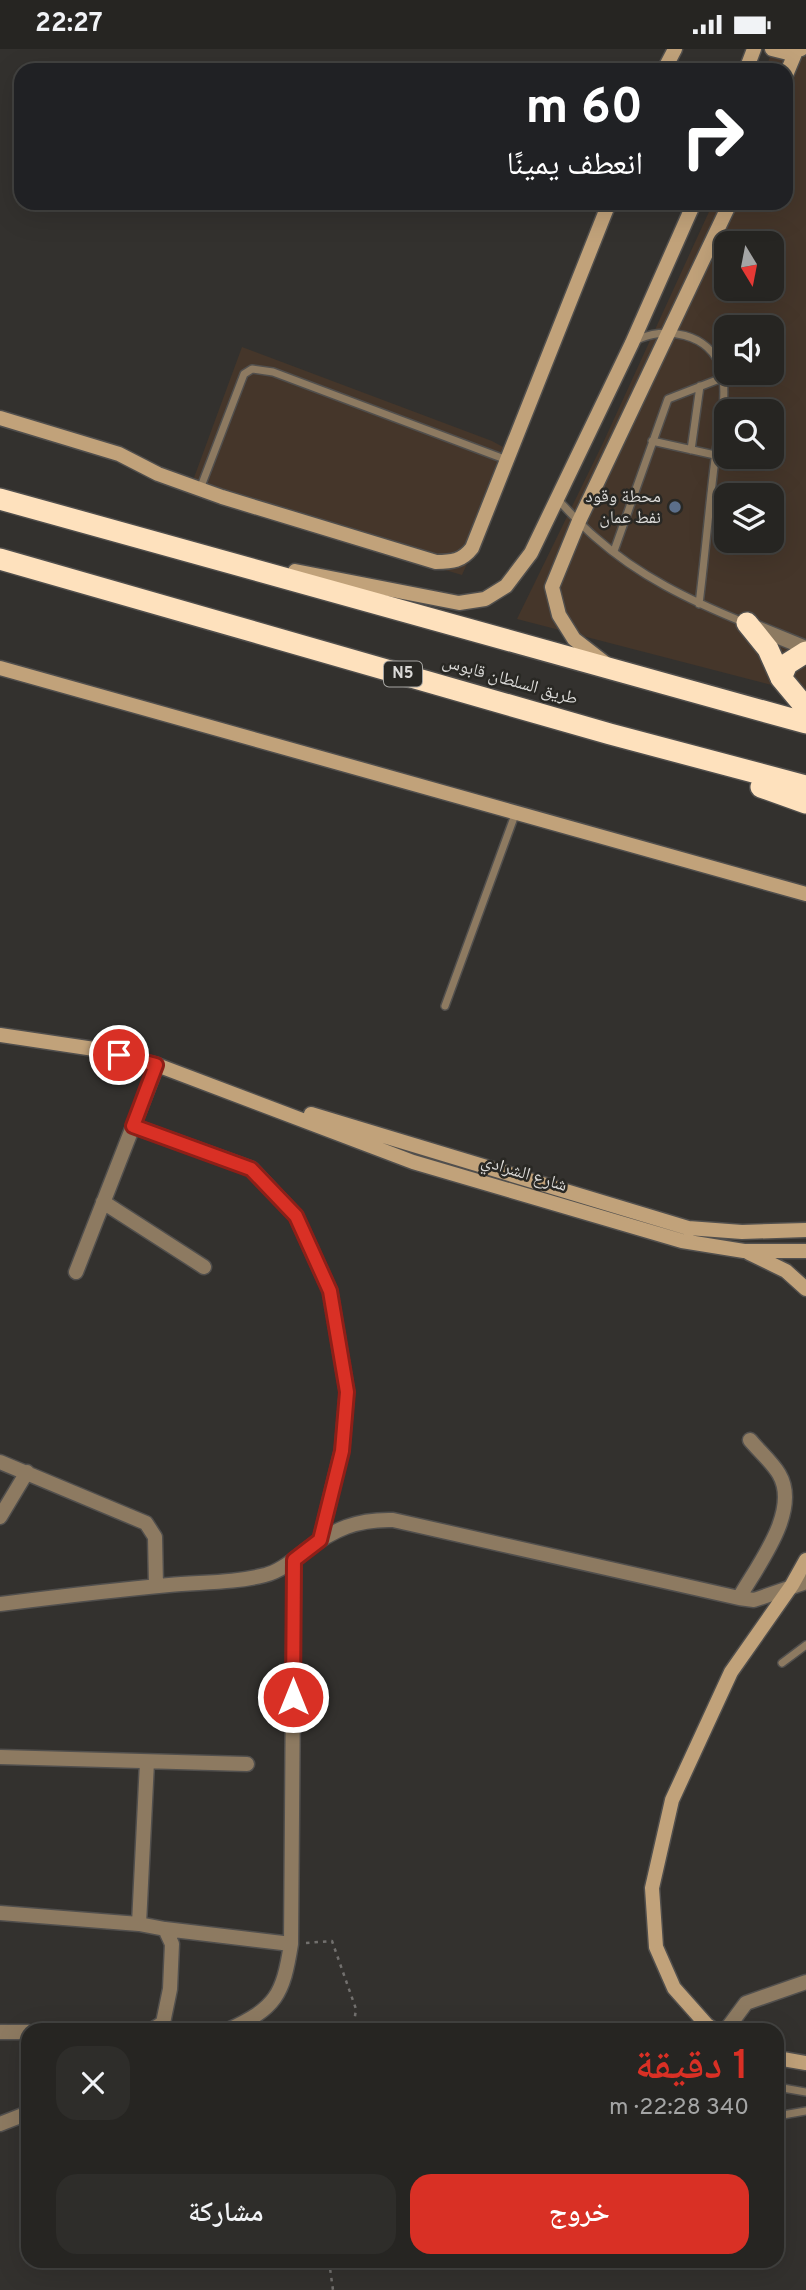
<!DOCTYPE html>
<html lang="ar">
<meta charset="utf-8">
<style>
:root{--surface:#262522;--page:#2e2d2a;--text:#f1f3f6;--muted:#a4a5a5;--line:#424240;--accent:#d93025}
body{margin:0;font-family:Overpass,"Noto Naskh Arabic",sans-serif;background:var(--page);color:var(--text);direction:rtl;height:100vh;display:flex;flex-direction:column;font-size:26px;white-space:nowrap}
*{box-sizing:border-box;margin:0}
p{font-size:23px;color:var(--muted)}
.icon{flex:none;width:38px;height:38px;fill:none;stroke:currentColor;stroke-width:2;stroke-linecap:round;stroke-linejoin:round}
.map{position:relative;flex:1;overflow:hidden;direction:ltr}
.drawer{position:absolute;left:21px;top:1974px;width:763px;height:245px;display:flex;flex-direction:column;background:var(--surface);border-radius:21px;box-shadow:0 7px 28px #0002,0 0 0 2px var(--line);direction:rtl}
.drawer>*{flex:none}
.top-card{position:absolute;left:14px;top:14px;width:779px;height:147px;border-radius:21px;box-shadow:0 7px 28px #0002,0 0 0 2px var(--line);direction:rtl;background:#202124;color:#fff;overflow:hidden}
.needle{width:46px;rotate:170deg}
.fabs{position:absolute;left:714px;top:182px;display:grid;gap:14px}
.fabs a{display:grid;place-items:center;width:70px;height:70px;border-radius:14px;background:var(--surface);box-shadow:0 7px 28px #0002,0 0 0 2px var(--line);font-size:35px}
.pin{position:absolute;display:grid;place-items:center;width:60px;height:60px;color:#fff;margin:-30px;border:4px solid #fff;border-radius:50%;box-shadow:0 2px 7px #0007}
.me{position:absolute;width:77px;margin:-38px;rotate:0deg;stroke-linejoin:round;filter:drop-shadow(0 0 5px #0008)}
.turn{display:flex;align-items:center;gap:24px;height:147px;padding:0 35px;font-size:32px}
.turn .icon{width:91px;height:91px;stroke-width:2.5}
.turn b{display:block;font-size:49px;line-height:60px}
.round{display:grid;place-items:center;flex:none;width:74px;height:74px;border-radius:21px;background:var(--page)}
.headline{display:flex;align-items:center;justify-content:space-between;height:119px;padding:0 35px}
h1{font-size:42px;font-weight:600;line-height:52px;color:var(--accent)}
.action{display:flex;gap:14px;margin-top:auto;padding:14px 35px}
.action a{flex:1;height:80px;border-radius:21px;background:var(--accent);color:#fff;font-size:28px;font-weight:600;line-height:80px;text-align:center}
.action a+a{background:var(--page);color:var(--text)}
.status{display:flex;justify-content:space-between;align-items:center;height:49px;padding:0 35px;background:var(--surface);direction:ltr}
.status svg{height:19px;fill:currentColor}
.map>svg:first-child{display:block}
</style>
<div class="status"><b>22:27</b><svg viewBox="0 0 49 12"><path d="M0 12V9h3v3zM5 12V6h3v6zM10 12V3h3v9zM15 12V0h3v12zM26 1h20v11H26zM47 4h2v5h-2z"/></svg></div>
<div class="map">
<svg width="806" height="2241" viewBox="0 0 806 2241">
<rect width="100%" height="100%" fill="#33312e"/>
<path fill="#45362a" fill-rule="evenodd" d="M773,0H806V645L517,570L603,394L713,154H786V21H765ZM726,194H772V240H726ZM726,278H772V324H726ZM726,362H772V408H726ZM726,446H772V492H726Z
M242,298L492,392L516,405L462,526L188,445Z"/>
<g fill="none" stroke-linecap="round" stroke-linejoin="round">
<g stroke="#514f4d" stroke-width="10">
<path id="lane" d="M635,292C664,276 710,284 721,320C729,349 718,381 715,410C709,458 705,507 699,555
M652,392L715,406
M691,401L700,337
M200,440L244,325L252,320L273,323L507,411
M557,450C569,462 581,476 595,488C639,527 689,551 743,573
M614,502L668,350L722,329
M445,957L516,763
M782,1614L806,1596
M777,2038L806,2043
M777,2067L806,2062"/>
</g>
<g stroke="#514f4d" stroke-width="17">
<path id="street" d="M752,577L806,599
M133,1077L252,1120L296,1167L330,1242L347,1343L342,1401L320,1491
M103,1153L204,1218
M76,1223L157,1016
M0,1413L146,1474L155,1488L156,1537
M0,1468L27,1423
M739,1549C757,1517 801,1462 779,1425C772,1413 759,1402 750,1391
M0,1555C56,1548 113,1541 169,1536C201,1533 234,1534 265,1526C279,1523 294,1511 305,1502C334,1480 357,1470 393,1471L739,1549L754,1551L806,1533
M0,1708L247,1715
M0,1864L139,1875L165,1880L172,1895L170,1940L163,1974L152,1981
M139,1875L147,1713
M165,1880L291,1895
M228,1981C276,1959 283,1946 291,1895L294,1511
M726,1981L746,1954L806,1933
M0,1983H28
M0,2075L28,2064"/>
</g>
<g stroke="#514f4d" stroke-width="17">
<path id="secondary" d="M772,0L788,4L801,0
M664,21L675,0
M746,21L754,0
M786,26L796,2
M0,369L119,405L158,425L222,448L436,513C452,513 462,512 472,499L609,154
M295,522L459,554L485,550L506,537L531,504L632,294L694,154
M605,614L574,590L559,566L552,538L579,472L730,154
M0,619L806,845
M0,986L101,1001L157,1016L413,1113L682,1192L744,1202H806
M311,1065L688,1179L742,1183L806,1181
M749,1204L786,1222L806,1240
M714,1981L706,1975L674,1939L656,1898L652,1839L672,1751L731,1623L792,1536L806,1511
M777,2009L806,2014"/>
</g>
<g stroke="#514f4d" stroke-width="24">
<path id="highway" d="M0,450L806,674
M0,510L610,685L806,737
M747,574L768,600L781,629
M806,603L787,615L781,629L806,659
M761,738L806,754"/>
</g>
<path stroke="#72706e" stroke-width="2.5" stroke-dasharray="3.5 5" stroke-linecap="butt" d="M306,1894L332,1892L356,1960L353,1981
M329,2212L333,2241"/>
<use href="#lane" stroke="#8d7a61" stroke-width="7"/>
<use href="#street" stroke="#8d7a61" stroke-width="14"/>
<use href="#secondary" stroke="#c1a27a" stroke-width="14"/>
<use href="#highway" stroke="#fee1bd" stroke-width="21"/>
</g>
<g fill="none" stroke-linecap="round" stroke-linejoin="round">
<g stroke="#8d1f18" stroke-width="18">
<path id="route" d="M119,1006L156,1016L133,1077L251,1120L296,1167L330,1242L347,1343L342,1402L320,1491L294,1511L293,1648"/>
</g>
<use href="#route" stroke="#d93025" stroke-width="12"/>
</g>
<circle fill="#5c6f8a" stroke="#292824" stroke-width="2.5" cx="675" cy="458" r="7"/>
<g text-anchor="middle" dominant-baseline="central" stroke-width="5" stroke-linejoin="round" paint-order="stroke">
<rect fill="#292824" stroke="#a6a5a2" stroke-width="2" x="384" y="612.5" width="38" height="25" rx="5"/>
<g font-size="16" font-weight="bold" fill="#dbdad8">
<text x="403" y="625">N5</text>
</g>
<g font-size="18" fill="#dbdad8" stroke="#292824" text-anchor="end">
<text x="661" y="448">محطة وقود<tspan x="661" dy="21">نفط عمان</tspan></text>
</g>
<g font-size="18" fill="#dbdad8" stroke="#292824">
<text transform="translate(510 632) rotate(16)">طريق السلطان قابوس</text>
<text transform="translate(524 1125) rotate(17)">شارع الشرادي</text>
</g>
</g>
</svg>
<div class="fabs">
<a><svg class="needle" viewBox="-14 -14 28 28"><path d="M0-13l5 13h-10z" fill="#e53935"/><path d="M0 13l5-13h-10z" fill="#a4a5a5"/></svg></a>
<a><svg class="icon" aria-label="sound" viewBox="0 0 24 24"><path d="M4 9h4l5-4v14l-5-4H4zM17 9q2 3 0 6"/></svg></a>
<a><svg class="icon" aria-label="search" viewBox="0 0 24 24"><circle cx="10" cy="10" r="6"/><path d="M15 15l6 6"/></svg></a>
<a><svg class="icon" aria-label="layers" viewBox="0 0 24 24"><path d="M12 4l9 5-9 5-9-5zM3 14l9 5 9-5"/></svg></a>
</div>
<div class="pin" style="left:119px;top:1006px;background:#d93025"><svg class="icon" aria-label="arrive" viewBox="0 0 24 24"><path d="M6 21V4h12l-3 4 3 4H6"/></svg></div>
<svg class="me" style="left:293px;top:1648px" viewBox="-20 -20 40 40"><circle r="17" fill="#d93025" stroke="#fff" stroke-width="3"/><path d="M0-11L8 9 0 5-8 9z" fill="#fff"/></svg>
<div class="top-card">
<div class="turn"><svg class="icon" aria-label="right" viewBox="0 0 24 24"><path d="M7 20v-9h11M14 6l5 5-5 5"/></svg><div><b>60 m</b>انعطف يمينًا</div></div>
</div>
<section class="drawer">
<div class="headline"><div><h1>1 دقيقة</h1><p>340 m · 22:28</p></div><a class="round"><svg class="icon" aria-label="close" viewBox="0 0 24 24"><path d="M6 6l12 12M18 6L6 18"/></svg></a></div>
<div class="action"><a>خروج</a><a>مشاركة</a></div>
</section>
</div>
